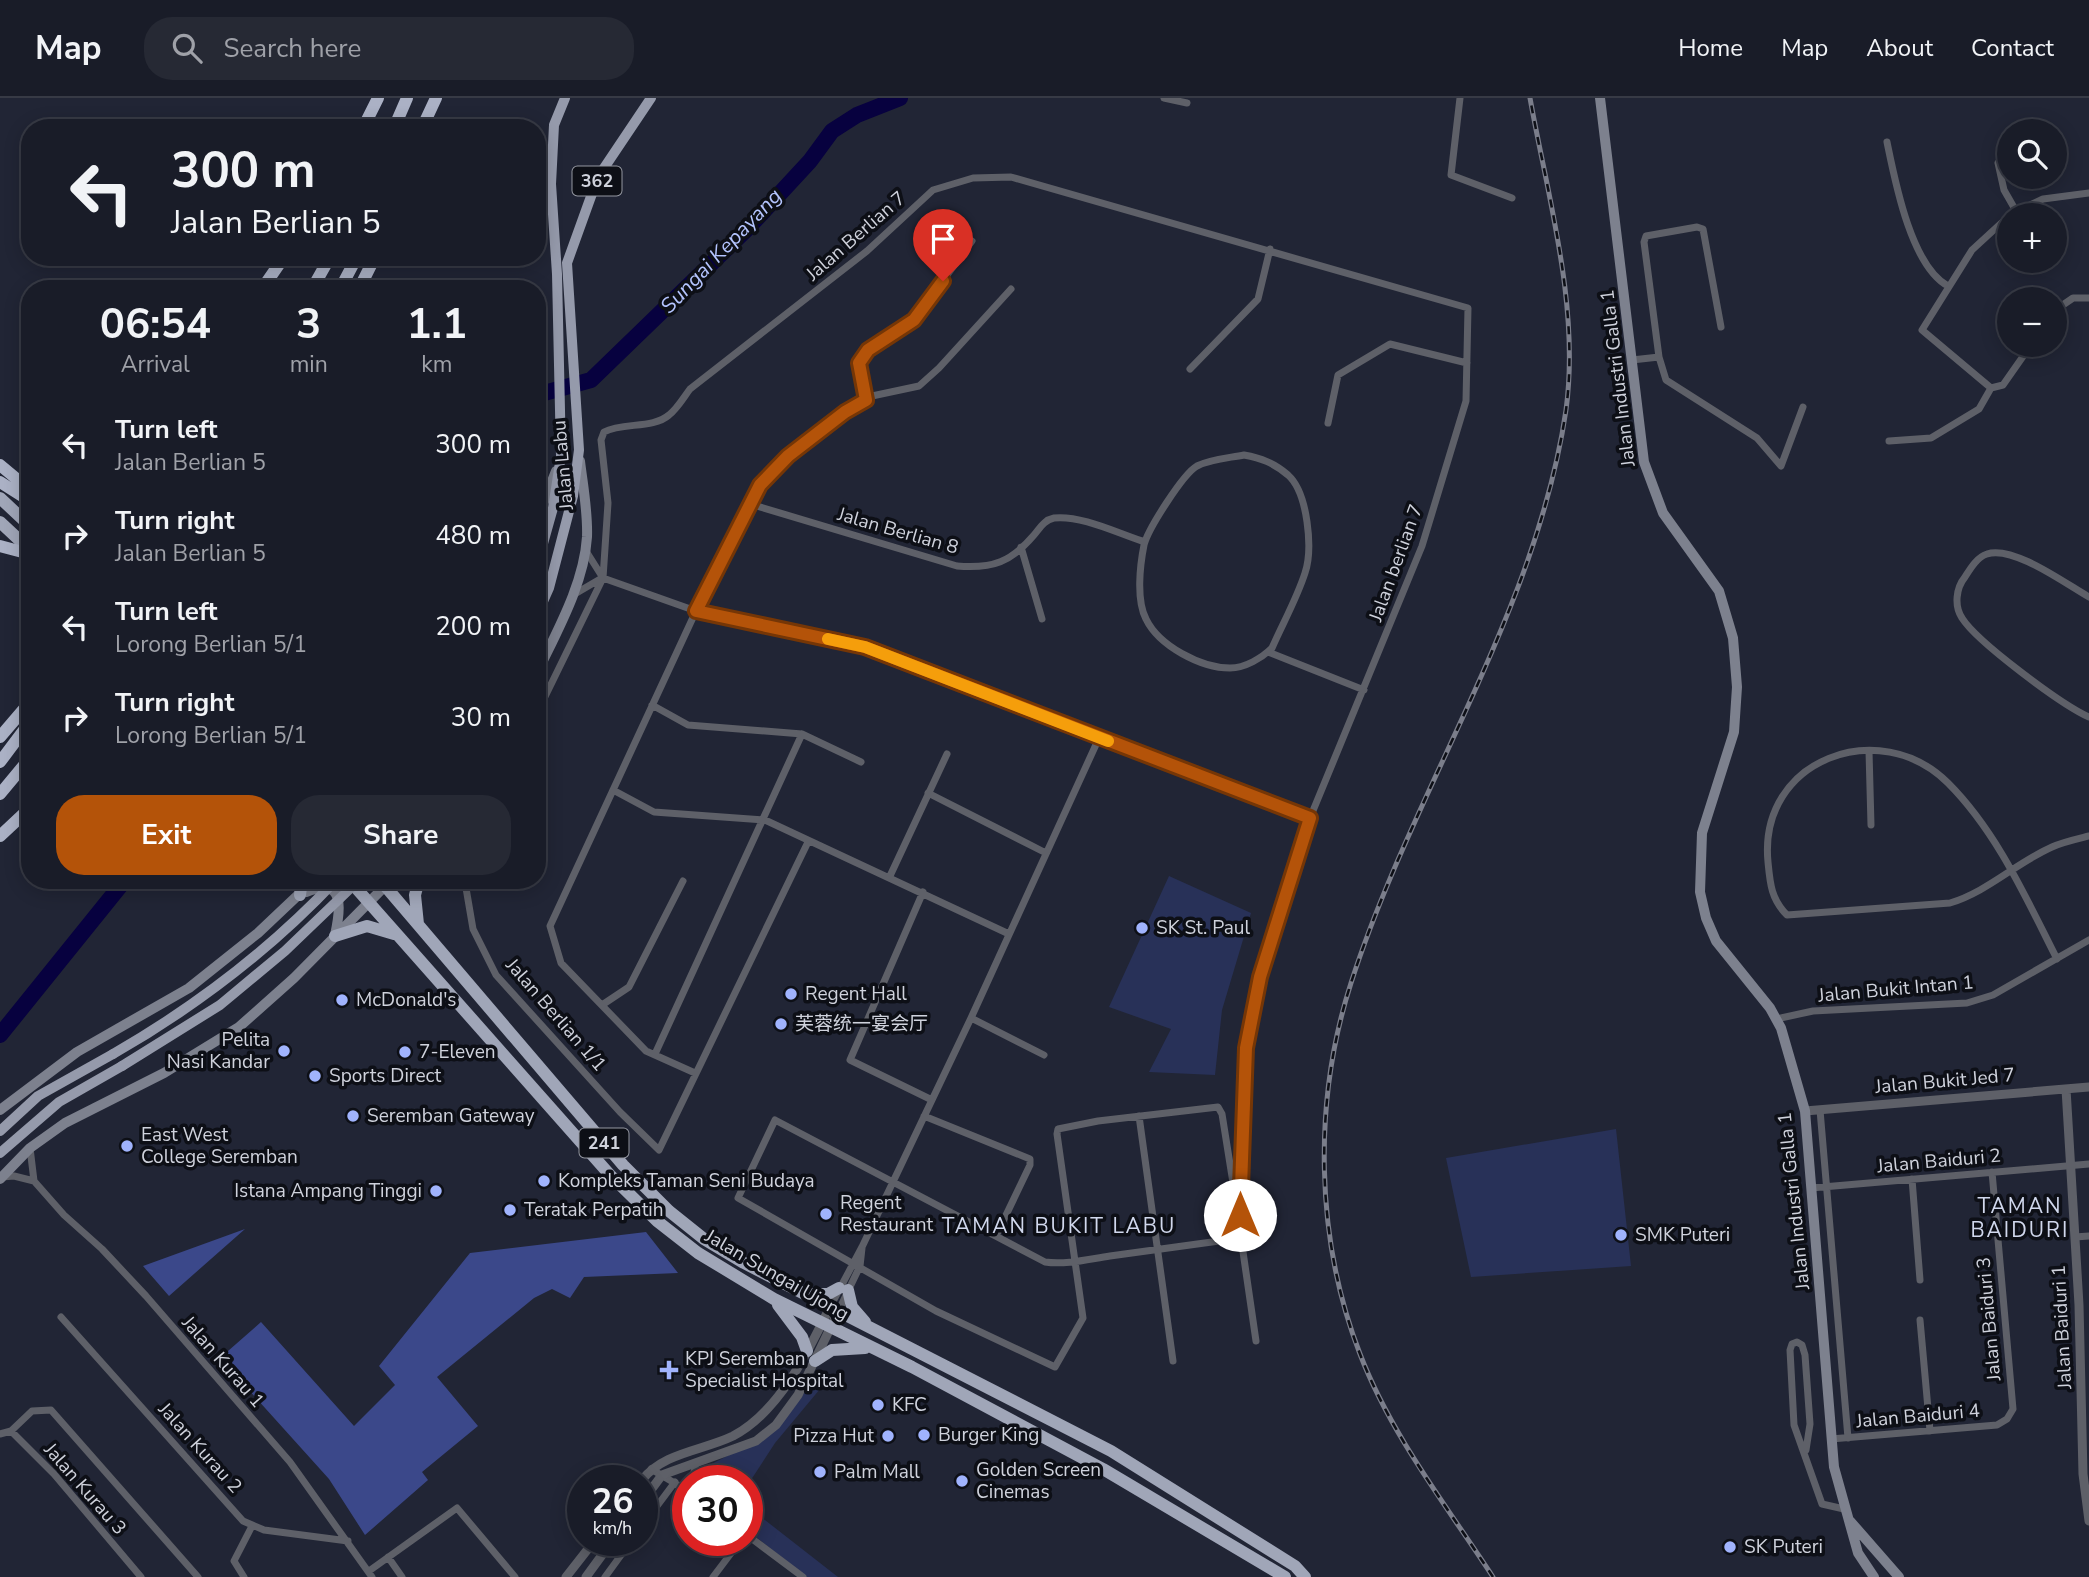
<!DOCTYPE html>
<meta charset="utf-8">
<style>
:root{--surface:#191c28;--page:#262934;--text:#f1f3f6;--muted:#9fa1a8;--line:#373a45;--accent:#b45309}
body{margin:0;font-family:"Nunito Sans","Noto Sans SC",sans-serif;background:var(--page);color:var(--text);height:100vh;display:flex;flex-direction:column;font-size:26px;white-space:nowrap}
*{box-sizing:border-box;margin:0}
p{font-size:23px;color:var(--muted)}
.icon{flex:none;width:38px;height:38px;fill:none;stroke:currentColor;stroke-width:2;stroke-linecap:round;stroke-linejoin:round}
.map{position:relative;flex:1;overflow:hidden}
.panel{position:absolute;left:21px;top:182px;width:525px;height:609px;display:flex;flex-direction:column;background:var(--surface);border-radius:28px;box-shadow:0 4px 18px #0003,0 0 0 2px var(--line)}
.panel>*{flex:none}
.hud{position:absolute;left:21px;top:21px;width:525px;height:147px;border-radius:28px;box-shadow:0 4px 18px #0003,0 0 0 2px var(--line);background:#191c28;color:var(--text);overflow:hidden}
.fabs{position:absolute;left:1997px;top:21px;display:grid;gap:14px}
.fabs a{display:grid;place-items:center;width:70px;height:70px;border-radius:50%;background:var(--surface);box-shadow:0 4px 18px #0003,0 0 0 2px var(--line);font-size:35px}
.speed{position:absolute;left:567px;top:1367px;display:flex;gap:14px;font-size:35px;font-weight:700;text-align:center}
.speed>*{display:grid;place-content:center;width:91px;height:91px;border-radius:50%;background:var(--surface);box-shadow:0 4px 18px #0003,0 0 0 2px var(--line);line-height:1}
.speed small{font-size:18px;font-weight:400}
.speed .limit{border:10px solid #d22;background:#fff;color:#111}
.pin{position:absolute;display:grid;place-items:center;width:60px;height:60px;color:#fff;margin:-72px -30px;border-radius:50% 50% 50% 0;rotate:-45deg;box-shadow:0 0 7px #0007}
.pin .icon{rotate:45deg}
.me{position:absolute;width:77px;margin:-38px;rotate:0deg;stroke-linejoin:round;filter:drop-shadow(0 0 5px #0008)}
.turn{display:flex;align-items:center;gap:24px;height:147px;padding:0 35px;font-size:32px}
.turn .icon{width:91px;height:91px;stroke-width:2.5}
.turn b{display:block;font-size:49px;line-height:60px}
.eta{display:flex;justify-content:space-evenly;align-items:center;height:119px;text-align:center}
.eta b{font-size:42px;font-weight:700;line-height:49px}
.action{display:flex;gap:14px;margin-top:auto;padding:14px 35px}
.action a{flex:1;height:80px;border-radius:28px;background:var(--accent);color:#fff;font-size:28px;font-weight:700;line-height:80px;text-align:center}
.action a+a{background:var(--page);color:var(--text)}
ul{padding:0;list-style:none}
li{display:flex;align-items:center;gap:21px;height:91px;padding:0 35px}
li div{flex:1}
li b{display:block;font-size:26px}
li em{font-style:normal}
header{display:flex;align-items:center;gap:42px;box-sizing:border-box;height:98px;padding:0 35px;background:var(--surface);border-bottom:2px solid var(--line)}
header strong{font-size:33px}
nav{display:flex;gap:38px;margin-inline-start:auto;font-size:24px}
.search{width:490px;height:63px;background:var(--page);display:flex;align-items:center;gap:18px;box-sizing:border-box;padding:0 24px;border-radius:28px;color:var(--muted);font-size:26px}
.map>svg:first-child{display:block}
</style>
<header>
<strong>Map</strong>
<div class="search"><svg class="icon" aria-label="search" viewBox="0 0 24 24"><circle cx="10" cy="10" r="6"/><path d="M15 15l6 6"/></svg>Search here</div>
<nav><a>Home</a><a>Map</a><a>About</a><a>Contact</a></nav>
</header>
<div class="map">
<svg width="2089" height="1479" viewBox="0 0 2089 1479">
<rect width="100%" height="100%" fill="#212535"/>
<path fill="#283158" d="M1169,778L1251,815L1222,912L1215,977L1149,974L1171,931L1109,909Z
M1616,1031L1631,1168L1471,1179L1446,1060Z
M819,1276L830,1279L775,1345L747,1388V1382H696L698,1373L762,1340L780,1326Z
M747,1408L838,1479H807L747,1432Z"/>
<path fill="#3b488a" d="M245,1131L169,1198L143,1168Z
M646,1134L678,1175L584,1179L570,1200L552,1191L534,1200L437,1279L478,1328L422,1374L428,1382L365,1437L329,1381L220,1260L261,1224L354,1328L395,1287L379,1268L470,1155Z"/>
<g fill="none" stroke-linecap="round" stroke-linejoin="round">
<path stroke="#07013f" stroke-width="16" d="M537,297L591,282L748,130L810,63L832,33L857,17L900,0
M0,937L125,782"/>
<path stroke="#5e6068" stroke-width="7" d="M1164,0L1187,5
M1460,0L1451,77L1512,100
M1887,44C1895,83 1911,168 1948,188
M1998,65L2004,92L2016,113
M2009,117L2043,101L2089,95
M2054,213L2073,200H2089
M1721,229L1703,131L1697,129L1646,138L1644,144L1659,259L1666,282L1757,340L1781,368L1803,309
M1632,262L1659,259
M1190,271L1258,201L1270,151
M1991,290L1922,232L1972,152L2009,118
M866,302L859,265L868,252L914,222L972,143
M1328,325L1338,277L1390,246L1467,265
M1889,343L1931,340L1979,311L1991,290L2003,287L2031,247
M1244,357C1261,360 1274,365 1288,377C1308,395 1313,451 1305,475C1297,500 1283,525 1272,550C1262,560 1245,570 1230,570C1201,570 1159,548 1146,521C1136,502 1140,467 1144,447C1148,431 1183,376 1197,368C1211,361 1229,360 1244,357Z
M750,406L957,468C993,471 1011,464 1034,437C1040,430 1044,422 1054,420C1082,417 1119,436 1145,444
M1021,449L1042,521
M586,453L603,480L696,513L865,549L1310,720
M573,497L602,480
M2089,499C2066,486 2013,447 1987,456C1977,459 1970,471 1965,479C1956,490 1954,508 1962,520C1977,544 2062,607 2089,619
M1268,554L1364,592
M652,607L688,627L802,636L861,664
M537,615L603,480L608,405L601,342L604,334C623,324 653,331 669,317C677,311 684,299 690,291L867,153L933,92L973,80L1011,79L1468,210L1466,303L1422,448L1310,720L1260,879L1246,950L1239,1094L1241,1140L1256,1243
M1869,653L1871,727
M613,692L654,714L765,722L1009,836
M928,695L1046,755
M890,778L947,656
M468,782L466,790L473,831L496,877L620,1014L659,1052L808,744
M923,794L850,962L932,1002
M2057,861C2026,800 1997,734 1948,685C1880,617 1758,661 1768,764C1770,785 1771,801 1787,817L1950,805C1987,794 2016,765 2052,749C2063,744 2077,741 2089,738
M602,907L629,889L683,783
M971,920L1044,957
M1776,921L1813,913L1967,905L1993,897L2089,842
M655,956L802,636
M695,975L646,953L561,865L550,828L696,513L760,387L788,358L845,314L872,298L919,288L939,270L1011,191
M1820,1012L1848,1340
M924,1018L1030,1061V1067L996,1138
M1139,1018L1173,1263
M30,1050L34,1083L64,1117L102,1151L146,1198L290,1364L372,1479
M2,1079L14,1078L34,1083
M1912,1081L1920,1182
M1811,1090L2089,1066
M1239,1094L1233,1085L1222,1016L1218,1009L1098,1023L1058,1031L1057,1036L1083,1220L1055,1269L936,1213L738,1100L775,1022L1045,1164C1066,1167 1089,1161 1110,1158C1154,1152 1197,1146 1241,1140
M2075,1139L2089,1138
M830,1209L862,1149L971,920L1099,640
M838,1214L860,1168L862,1150
M61,1219L243,1423L264,1432L348,1443
M1920,1222L1930,1333
M11,1333L32,1313L51,1312L198,1479
M0,1336L11,1333L54,1376L141,1479
M1831,1341L1997,1327L2007,1321L2013,1311L1992,1074
M1806,1352L1810,1326L1805,1257L1802,1247L1797,1244L1792,1246L1790,1252L1794,1327L1822,1406L1844,1411
M651,1371L688,1393
M692,1382L696,1366
M642,1428L675,1384
M747,1437L803,1479
M388,1459L402,1479
M369,1473L457,1410L515,1479
M244,1479L234,1463L252,1428
M605,1479L632,1442
M713,1479L741,1442"/>
<path stroke="#5e6068" stroke-width="9" d="M2066,991L2079,1207L2083,1376L2089,1423
M1805,1013L2089,989
M642,1382C664,1354 702,1353 733,1338C779,1314 808,1254 830,1209
M642,1404L662,1377L756,1343L776,1327L798,1297L838,1214
M566,1479L595,1442
M586,1479L613,1442"/>
<path stroke="#7d818e" stroke-width="10" d="M1600,0L1644,364L1663,415L1719,493L1733,540L1737,589L1734,634L1702,735L1700,794L1706,820L1716,843L1770,910L1781,930L1805,1013L1834,1369L1858,1455L1874,1479
M537,421L556,373
M537,575C557,533 584,486 587,439C588,414 583,388 580,363
M306,794C345,778 341,810 335,837
M0,1012L77,954L189,890L258,835L314,782
M0,1081L30,1050L65,1025L164,975L239,929L294,880L391,782
M1850,1423L1899,1479"/>
<path stroke="#959aab" stroke-width="10" d="M537,467L553,410L561,358L557,176L551,86L554,27L565,0
M537,517L549,490L573,398L579,352L567,165L598,79L651,0
M0,1033L38,998L113,956
M0,1055L59,1004L122,968"/>
<path stroke="#a0a6b8" stroke-width="12" d="M0,400L30,428
M0,424L30,452
M349,782L610,1077L657,1123L698,1155L774,1201L912,1269L1103,1371L1285,1479
M380,782L623,1067L669,1113L704,1141L744,1165L1111,1353L1295,1468L1305,1479
M300,797L302,782
M418,826L415,797L419,782
M335,838L367,828L394,836
M848,1192L852,1209L865,1224
M807,1196H828L839,1190
M778,1207L802,1239L807,1253
M815,1263L832,1252L865,1250"/>
<path stroke="#abb1c5" stroke-width="12" d="M363,30L378,0
M394,30L407,0
M422,30L436,0
M262,191L284,159
M312,191L330,159
M340,191L357,159
M359,191L375,159
M0,367L30,392
M0,384L30,403
M0,448L30,456
M0,639L30,604
M0,664L30,624
M0,696L30,660
M0,738L30,710"/>
<g stroke="#7b7e8b" stroke-width="5">
<path id="rail" d="M1493,1479C1446,1407 1391,1337 1360,1256C1315,1140 1313,1003 1351,885C1413,691 1536,516 1566,312C1580,209 1548,100 1530,0"/>
</g>
<use href="#rail" stroke="#0d0f16" stroke-width="2.5" stroke-dasharray="8" stroke-linecap="butt"/>
<path stroke="#959aab" stroke-width="10" d="M113,956C195,909 270,852 336,782
M122,968L220,907L285,853L359,782"/>
</g>
<g fill="none" stroke-linecap="round" stroke-linejoin="round">
<g stroke="#753606" stroke-width="18">
<path id="route" d="M943,183L914,222L868,252L859,265L866,302L845,314L788,358L760,387L696,513L865,549L1310,720L1260,879L1246,950L1240,1117"/>
</g>
<use href="#route" stroke="#b45309" stroke-width="12"/>
<path stroke="#f59e0b" stroke-width="12" d="M828,541L865,549L1108,643"/>
</g>
<g fill="#a0b3fd" stroke="#0d0f16" stroke-width="2.5">
<circle cx="1142" cy="830" r="7"/>
<circle cx="791" cy="896" r="7"/>
<circle cx="342" cy="902" r="7"/>
<circle cx="781" cy="926" r="7"/>
<circle cx="284" cy="953" r="7"/>
<circle cx="405" cy="954" r="7"/>
<circle cx="315" cy="978" r="7"/>
<circle cx="353" cy="1018" r="7"/>
<circle cx="127" cy="1048" r="7"/>
<circle cx="544" cy="1083" r="7"/>
<circle cx="436" cy="1093" r="7"/>
<circle cx="510" cy="1112" r="7"/>
<circle cx="826" cy="1116" r="7"/>
<circle cx="1621" cy="1137" r="7"/>
<path d="M665.5 1261.5h7v7h7v7h-7v7h-7v-7h-7v-7h7z"/>
<circle cx="878" cy="1307" r="7"/>
<circle cx="924" cy="1337" r="7"/>
<circle cx="888" cy="1338" r="7"/>
<circle cx="820" cy="1374" r="7"/>
<circle cx="962" cy="1383" r="7"/>
<circle cx="1730" cy="1449" r="7"/>
</g>
<g text-anchor="middle" dominant-baseline="central" stroke-width="7" stroke-linejoin="round" paint-order="stroke">
<g fill="#0d0f16" stroke="#9598a1" stroke-width="2">
<rect x="572.5" y="68.5" width="49" height="29" rx="5"/>
<rect x="579.5" y="1030.5" width="49" height="29" rx="5"/>
</g>
<g font-size="18" font-weight="bold" fill="#cfd2dc">
<text x="597" y="83">362</text>
<text x="604" y="1045">241</text>
</g>
<g font-size="19" fill="#cfd2dc" stroke="#0d0f16">
<text transform="translate(856 138) rotate(-41)">Jalan Berlian 7</text>
<text transform="translate(1618 280) rotate(-97)">Jalan Industri Galla 1</text>
<text transform="translate(563 367) rotate(-95)">Jalan Labu</text>
<text transform="translate(898 433) rotate(16)">Jalan Berlian 8</text>
<text transform="translate(1396 465) rotate(-70)">Jalan berlian 7</text>
<text transform="translate(1896 891) rotate(-5)">Jalan Bukit Intan 1</text>
<text transform="translate(556 917) rotate(49)">Jalan Berlian 1/1</text>
<text transform="translate(1945 983) rotate(-5)">Jalan Bukit Jed 7</text>
<text transform="translate(1939 1063) rotate(-5)">Jalan Baiduri 2</text>
<text transform="translate(1794 1103) rotate(-96)">Jalan Industri Galla 1</text>
<text transform="translate(777 1177) rotate(30)">Jalan Sungai Ujong</text>
<text transform="translate(1989 1221) rotate(-95)">Jalan Baiduri 3</text>
<text transform="translate(2062 1229) rotate(-93)">Jalan Baiduri 1</text>
<text transform="translate(223 1264) rotate(49)">Jalan Kurau 1</text>
<text transform="translate(1918 1318) rotate(-5)">Jalan Baiduri 4</text>
<text transform="translate(200 1350) rotate(48)">Jalan Kurau 2</text>
<text transform="translate(85 1391) rotate(49)">Jalan Kurau 3</text>
</g>
<g font-size="19" fill="#cfd2dc" stroke="#0d0f16" text-anchor="start">
<text x="1156" y="830">SK St. Paul</text>
<text x="805" y="896">Regent Hall</text>
<text x="356" y="902">McDonald's</text>
<text x="795" y="926">芙蓉统一宴会厅</text>
<text x="270" y="942" text-anchor="end">Pelita<tspan x="270" dy="22">Nasi Kandar</tspan></text>
<text x="419" y="954">7-Eleven</text>
<text x="329" y="978">Sports Direct</text>
<text x="367" y="1018">Seremban Gateway</text>
<text x="141" y="1037">East West<tspan x="141" dy="22">College Seremban</tspan></text>
<text x="558" y="1083">Kompleks Taman Seni Budaya</text>
<text x="422" y="1093" text-anchor="end">Istana Ampang Tinggi</text>
<text x="840" y="1105">Regent<tspan x="840" dy="22">Restaurant</tspan></text>
<text x="524" y="1112">Teratak Perpatih</text>
<text x="1635" y="1137">SMK Puteri</text>
<text x="685" y="1261">KPJ Seremban<tspan x="685" dy="22">Specialist Hospital</tspan></text>
<text x="892" y="1307">KFC</text>
<text x="938" y="1337">Burger King</text>
<text x="874" y="1338" text-anchor="end">Pizza Hut</text>
<text x="976" y="1372">Golden Screen<tspan x="976" dy="22">Cinemas</tspan></text>
<text x="834" y="1374">Palm Mall</text>
<text x="1744" y="1449">SK Puteri</text>
</g>
<g font-size="21" font-style="italic" fill="#b4c4fe" stroke="#0d0f16">
<text transform="translate(721 153) rotate(-46)">Sungai Kepayang</text>
</g>
<g font-size="21" letter-spacing="2" fill="#d1d8ed" stroke="#0d0f16">
<text x="2020" y="1108">TAMAN<tspan x="2020" dy="24">BAIDURI</tspan></text>
<text x="1059" y="1128">TAMAN BUKIT LABU</text>
</g>
</g>
</svg>
<div class="fabs">
<a><svg class="icon" aria-label="search" viewBox="0 0 24 24"><circle cx="10" cy="10" r="6"/><path d="M15 15l6 6"/></svg></a>
<a>+</a>
<a>−</a>
</div>
<div class="speed"><div>26<small>km/h</small></div><div class="limit">30</div></div>
<div class="pin" style="left:943px;top:183px;background:#d93025"><svg class="icon" aria-label="arrive" viewBox="0 0 24 24"><path d="M6 21V4h12l-3 4 3 4H6"/></svg></div>
<svg class="me" style="left:1240px;top:1117px" viewBox="-20 -20 40 40"><circle r="19" fill="#fff"/><path d="M0-13L10 11 0 6-10 11z" fill="#b45309"/></svg>
<div class="hud">
<div class="turn"><svg class="icon" aria-label="left" viewBox="0 0 24 24"><path d="M17 20v-9H6M10 6l-5 5 5 5"/></svg><div><b>300 m</b>Jalan Berlian 5</div></div>
</div>
<section class="panel">
<div class="eta">
<div><b>06:54</b><p>Arrival</p></div>
<div><b>3</b><p>min</p></div>
<div><b>1.1</b><p>km</p></div>
</div>
<ul>
<li><svg class="icon" aria-label="left" viewBox="0 0 24 24"><path d="M17 20v-9H6M10 6l-5 5 5 5"/></svg><div><b>Turn left</b><p>Jalan Berlian 5</p></div><em>300 m</em></li>
<li><svg class="icon" aria-label="right" viewBox="0 0 24 24"><path d="M7 20v-9h11M14 6l5 5-5 5"/></svg><div><b>Turn right</b><p>Jalan Berlian 5</p></div><em>480 m</em></li>
<li><svg class="icon" aria-label="left" viewBox="0 0 24 24"><path d="M17 20v-9H6M10 6l-5 5 5 5"/></svg><div><b>Turn left</b><p>Lorong Berlian 5/1</p></div><em>200 m</em></li>
<li><svg class="icon" aria-label="right" viewBox="0 0 24 24"><path d="M7 20v-9h11M14 6l5 5-5 5"/></svg><div><b>Turn right</b><p>Lorong Berlian 5/1</p></div><em>30 m</em></li>
</ul>
<div class="action"><a>Exit</a><a>Share</a></div>
</section>
</div>
